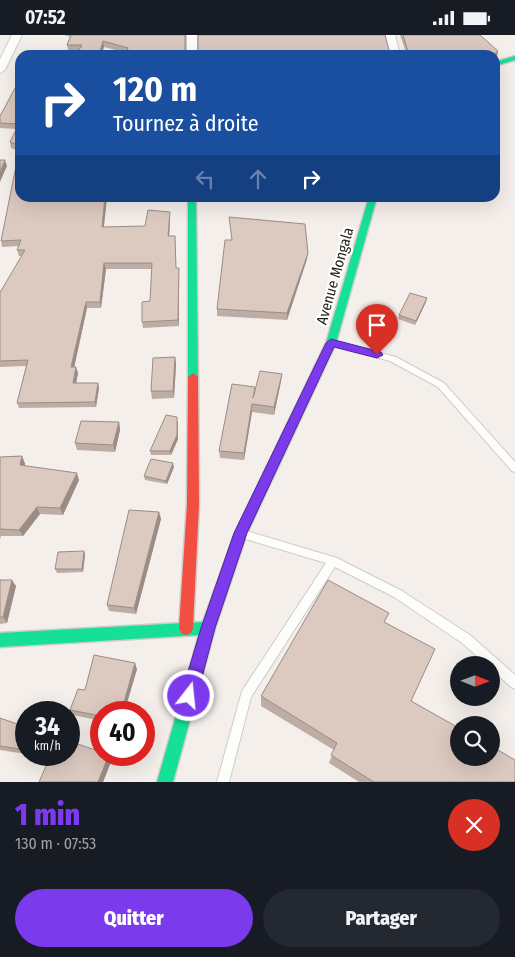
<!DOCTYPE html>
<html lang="fr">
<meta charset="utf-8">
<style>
:root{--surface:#171b24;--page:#242831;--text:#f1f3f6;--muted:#9ea1a6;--accent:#7c3aed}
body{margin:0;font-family:"Fira Sans Condensed",sans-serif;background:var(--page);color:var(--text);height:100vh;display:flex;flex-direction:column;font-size:19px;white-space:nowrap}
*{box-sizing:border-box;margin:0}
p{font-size:16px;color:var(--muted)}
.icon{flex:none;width:28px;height:28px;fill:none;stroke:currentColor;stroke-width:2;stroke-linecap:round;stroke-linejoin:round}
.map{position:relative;height:747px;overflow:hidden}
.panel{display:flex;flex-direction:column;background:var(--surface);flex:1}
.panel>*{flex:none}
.hud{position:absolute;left:15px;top:15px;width:485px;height:152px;border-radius:15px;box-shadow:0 5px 20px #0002;background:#1a4fa0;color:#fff;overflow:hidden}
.needle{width:32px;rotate:91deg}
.fabs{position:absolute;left:450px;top:621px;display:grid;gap:10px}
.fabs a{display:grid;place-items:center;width:50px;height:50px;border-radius:50%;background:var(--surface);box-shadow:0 5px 20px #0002;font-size:25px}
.speed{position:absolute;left:15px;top:666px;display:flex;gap:10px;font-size:25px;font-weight:700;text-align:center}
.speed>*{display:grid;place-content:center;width:65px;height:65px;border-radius:50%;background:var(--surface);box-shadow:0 5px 20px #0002;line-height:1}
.speed small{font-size:12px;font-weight:400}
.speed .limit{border:8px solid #d22;background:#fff;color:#111}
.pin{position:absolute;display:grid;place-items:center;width:42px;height:42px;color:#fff;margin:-51px -21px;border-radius:50% 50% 50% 0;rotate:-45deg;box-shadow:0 0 5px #0007}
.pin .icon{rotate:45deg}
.me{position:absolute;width:55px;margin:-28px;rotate:16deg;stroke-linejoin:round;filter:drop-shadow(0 0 4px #0008)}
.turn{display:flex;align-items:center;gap:18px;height:105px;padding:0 15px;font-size:22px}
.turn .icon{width:65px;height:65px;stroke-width:2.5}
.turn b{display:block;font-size:35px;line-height:42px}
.lanes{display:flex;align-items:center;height:48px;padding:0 15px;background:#0003;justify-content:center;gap:25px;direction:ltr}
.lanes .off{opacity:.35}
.round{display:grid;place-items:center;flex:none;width:52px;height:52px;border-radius:26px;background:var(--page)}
.summary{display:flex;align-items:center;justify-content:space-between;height:85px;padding:0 15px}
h1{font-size:30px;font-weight:800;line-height:38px;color:var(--accent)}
.button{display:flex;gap:10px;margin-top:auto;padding:10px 15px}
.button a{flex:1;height:58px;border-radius:30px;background:var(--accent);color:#fff;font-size:20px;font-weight:800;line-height:58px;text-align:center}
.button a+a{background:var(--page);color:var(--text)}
.status{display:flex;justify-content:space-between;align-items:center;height:35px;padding:0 25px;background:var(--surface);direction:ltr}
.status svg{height:14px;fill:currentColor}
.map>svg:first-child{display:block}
</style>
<div class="status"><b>07:52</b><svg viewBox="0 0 49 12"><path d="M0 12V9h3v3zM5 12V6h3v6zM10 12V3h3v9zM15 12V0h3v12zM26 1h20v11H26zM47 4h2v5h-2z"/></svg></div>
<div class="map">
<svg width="515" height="747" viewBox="0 0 515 747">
<rect width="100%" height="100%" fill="#f4efea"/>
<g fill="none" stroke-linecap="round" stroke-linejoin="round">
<g stroke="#cfccc8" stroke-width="2">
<path id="lane" d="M331,305L396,322L444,348L515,427V437L512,436L438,352L390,326L328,310L327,308Z
M243,495L337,523L402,556L470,600L515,640V654L511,652L491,634V630H487L462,608L394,562L335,532L251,662L229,747H217L242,656L326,528L239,502L238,499L239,496Z"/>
</g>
<g stroke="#cfccc8" stroke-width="2">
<path id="street" d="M12,0H22L5,35L0,38V24Z
M187,0H197V20H187Z
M385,0H395L400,20H390Z"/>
</g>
<g stroke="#cfccc8" stroke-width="3">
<path id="fast" d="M515,21V25L495,31V27Z
M188,162H196L198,342L193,346L188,342Z
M369,162H377L336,308L247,498L215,593L173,747H157L199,600L0,612V598L203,587L235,498L326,308Z"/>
</g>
<g stroke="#cfccc8" stroke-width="3">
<path id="jam" d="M193,338L198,342L199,469L193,593L191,598L186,600L181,598L179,593L187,469L188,342Z"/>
</g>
<use href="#lane" fill="#fdfdfc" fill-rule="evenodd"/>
<use href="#street" fill="#fdfdfc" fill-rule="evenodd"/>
<use href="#fast" fill="#16e098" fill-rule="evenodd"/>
<use href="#jam" fill="#f24e42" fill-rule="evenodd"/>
</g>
<path fill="#bdada5" d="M64,0H186V16L389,15L127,18L104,12L101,20H76L79,15H68L67,10L71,2Z
M400,0H480L497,22L495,20H407Z
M20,44V162H107L104,192L145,191L170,183L169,201H175L176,233L179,239V291L143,293L142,287L150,266L152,234H106L101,273H87L74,332L78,338L76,348H98L99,353L96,372L19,373L17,368L26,331L0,332V256H1L22,221H19L17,215L19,211L2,212L1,206L19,116L11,113L10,107L16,94L0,93V81Z
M307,224L287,285L217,281V274Z
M426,267L415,290L398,284L399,280Z
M175,322L176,330L174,363L152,364L151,356Z
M282,339L281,346L274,380L252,377L244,425L220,423L219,416L255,356Z
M178,386V404L171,420H151L150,416Z
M119,387L120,395L115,417L77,415L75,408Z
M22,421L25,429V431L79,445L63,480L40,479L23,501H1L0,504V422Z
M174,432L167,449L145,445L144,441Z
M159,477L161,484L136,579L109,576L107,570Z
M84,516L85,520L83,537L57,538L55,534Z
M0,545L16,551L7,588L0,589Z
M386,588L411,666L515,747H359L329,728L334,715L261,671V661Z
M137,634L124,678H101V686L73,680L70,675L85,655Z
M0,683L26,692V719L0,715Z
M32,720H109L112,724L103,747H39L50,723Z"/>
<path fill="#9a8d86" d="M103,6L104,12L101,20H99Z
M498,16L497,22L495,23L494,19Z
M5,125L7,131L0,147V137Z
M105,162H107L103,198L102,192Z
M170,177V183L169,207L168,201Z
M308,218L307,224L287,285V278Z
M104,228L106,234L101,273L100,267Z
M179,233V291L178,285Z
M427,263L426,267L415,290L416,286Z
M86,267L87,273L73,338L71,332Z
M175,322L176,330L174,363L173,356Z
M76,332L78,338L75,354L73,348Z
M282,339L281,346L274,380V372Z
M98,348L99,353L96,372L95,367Z
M252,369V377L244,425V418Z
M177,382L178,404L171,420L170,416Z
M119,387L120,395L115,417L113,410Z
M22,421L25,429L23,437L20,430Z
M173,428L174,432L167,449L166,446Z
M77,438L79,445L63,480L60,473Z
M37,472L40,479L23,501L19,495Z
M159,477L161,484L136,579L134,573Z
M84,516L85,520L83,537L82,534Z
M12,545L16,551L7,588L3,582Z
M135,628L137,634L124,678H121Z
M109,720L112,724L103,747H98Z"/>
<path fill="#dcc9c0" stroke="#9a8d86" d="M71,0H185V16H198V0H385L389,15L388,20H126L128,13L103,6L99,20H76L82,10H67Z
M403,0H480L498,16L494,19L480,20H409Z
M20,44V111L10,107L19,89L0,88V81Z
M20,111V162H105L102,192L145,191L148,175L170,177L168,201H175L176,233H179L178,285L142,287V267L150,266L152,228H104L100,267H86L71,332H76L73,348H98L95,367L17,368L28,325L0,326V256H1L25,215H17L21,205L1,206Z
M0,125H5L0,137Z
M229,182L305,189L308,218L287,278L217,274L225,205H232Z
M410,258L427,263L416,286L399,280Z
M175,322L173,356H151L153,323Z
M260,336L282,339L274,372L252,369L244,418L219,416L232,349L255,352L253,363Z
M166,380L177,382V400L170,416H150Z
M81,386L119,387L113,410L75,408Z
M22,421L20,430L77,438L60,473L37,472L19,495L0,494V422Z
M151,424L173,428L166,446L144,441Z
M129,475L159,477L134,573L107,570Z
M84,516L82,534H55L58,517Z
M0,545H12L3,582H0Z
M328,545L389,578L384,587L435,614L411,666L459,693V722H491V711L515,725V747H374L331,720L337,708L261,661Z
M94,620L135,628L121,678H101V681L70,675L78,654L85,655Z
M0,683L26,692V715L0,711Z
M69,706L101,717V720H109L98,747H39L51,720H69Z"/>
<path fill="#7c3aed" stroke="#51269a" d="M331,304L381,317L383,320L377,323L334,312L247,498L215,593L197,661L194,667L189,669L184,667L181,661L201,593L234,498L326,308Z"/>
<g text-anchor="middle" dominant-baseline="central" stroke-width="4.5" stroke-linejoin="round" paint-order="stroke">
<g font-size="15" fill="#23211d" stroke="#fff">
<text transform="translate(335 241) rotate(-74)">Avenue Mongala</text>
</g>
</g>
</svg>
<div class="fabs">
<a><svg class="needle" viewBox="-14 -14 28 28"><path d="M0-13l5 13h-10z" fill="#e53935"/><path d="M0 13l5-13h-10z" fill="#9ea1a6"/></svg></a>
<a><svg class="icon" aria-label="search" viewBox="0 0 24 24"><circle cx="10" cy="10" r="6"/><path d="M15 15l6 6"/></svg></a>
</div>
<div class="speed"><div>34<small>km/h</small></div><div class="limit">40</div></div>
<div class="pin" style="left:377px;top:320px;background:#d93025"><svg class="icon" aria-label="arrive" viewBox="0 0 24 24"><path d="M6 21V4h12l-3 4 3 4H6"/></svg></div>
<svg class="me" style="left:189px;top:661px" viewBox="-20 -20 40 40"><circle r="17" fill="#7c3aed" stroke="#fff" stroke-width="3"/><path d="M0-11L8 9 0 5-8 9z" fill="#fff"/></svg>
<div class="hud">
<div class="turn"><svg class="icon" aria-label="right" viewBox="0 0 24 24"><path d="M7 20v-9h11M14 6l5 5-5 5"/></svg><div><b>120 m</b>Tournez à droite</div></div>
<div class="lanes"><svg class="icon off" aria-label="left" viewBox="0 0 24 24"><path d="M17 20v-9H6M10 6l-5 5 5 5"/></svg><svg class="icon off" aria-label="ahead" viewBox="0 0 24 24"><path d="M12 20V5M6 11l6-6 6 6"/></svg><svg class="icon" aria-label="right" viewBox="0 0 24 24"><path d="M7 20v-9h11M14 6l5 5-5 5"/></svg></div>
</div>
</div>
<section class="panel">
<div class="summary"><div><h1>1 min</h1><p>130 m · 07:53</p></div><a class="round" style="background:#d93025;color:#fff"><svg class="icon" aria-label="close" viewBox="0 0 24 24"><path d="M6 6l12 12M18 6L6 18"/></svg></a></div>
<div class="button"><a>Quitter</a><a>Partager</a></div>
</section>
